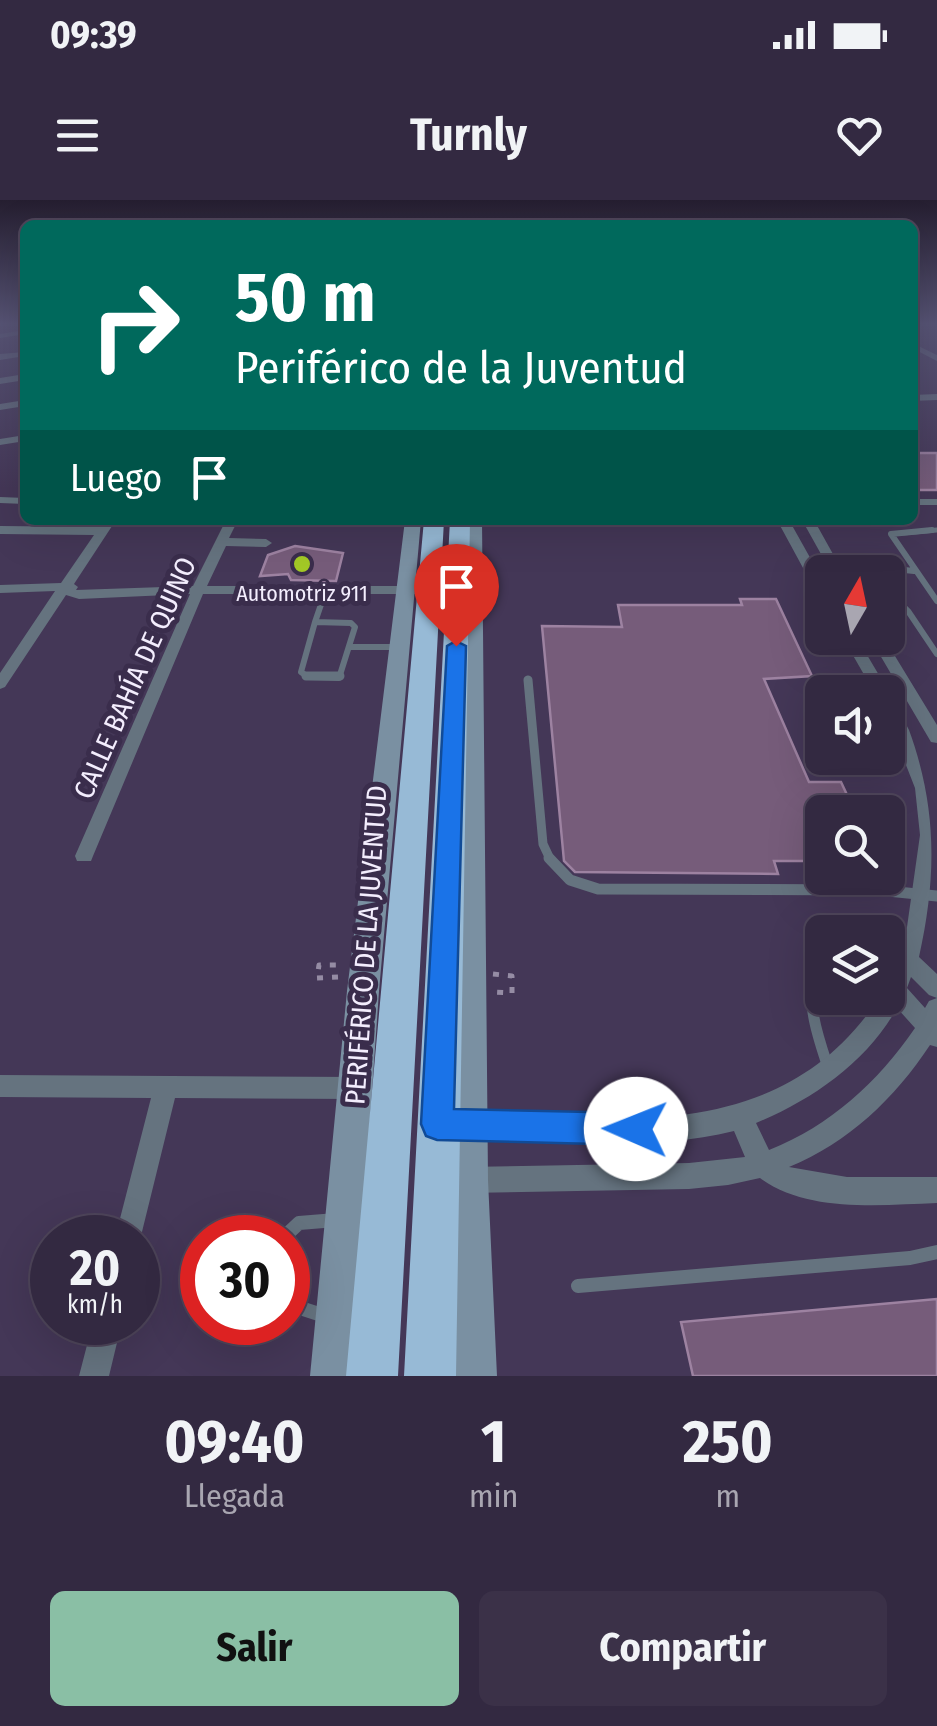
<!DOCTYPE html>
<html lang="es">
<meta charset="utf-8">
<style>
:root{--surface:#332941;--page:#3b3148;--text:#f1f3f6;--muted:#a9a6b1;--line:#4e455a;--accent:#8abfa5}
body{margin:0;font-family:"Fira Sans Condensed",sans-serif;background:var(--page);color:var(--text);height:100vh;display:flex;flex-direction:column;font-size:38px;white-space:nowrap}
*{box-sizing:border-box;margin:0}
p{font-size:32px;color:var(--muted)}
.icon{flex:none;width:55px;height:55px;fill:none;stroke:currentColor;stroke-width:2;stroke-linecap:round;stroke-linejoin:round}
.map{position:relative;height:1176px;overflow:hidden}
.details{display:flex;flex-direction:column;background:var(--surface);flex:1}
.details>*{flex:none}
.top-card{position:absolute;left:20px;top:20px;width:898px;height:305px;border-radius:15px;box-shadow:0 10px 40px #0002,0 0 0 2px var(--line);background:#00695c;color:#fff;overflow:hidden}
.needle{width:65px;rotate:9deg}
.tools{position:absolute;left:805px;top:355px;display:grid;gap:20px}
.tools a{display:grid;place-items:center;width:100px;height:100px;border-radius:15px;background:var(--surface);box-shadow:0 10px 40px #0002,0 0 0 2px var(--line);font-size:50px}
.speed{position:absolute;left:30px;top:1015px;display:flex;gap:20px;font-size:50px;font-weight:700;text-align:center}
.speed>*{display:grid;place-content:center;width:130px;height:130px;border-radius:50%;background:var(--surface);box-shadow:0 10px 40px #0002,0 0 0 2px var(--line);line-height:1}
.speed small{font-size:25px;font-weight:400}
.speed .limit{border:15px solid #d22;background:#fff;color:#111}
.pin{position:absolute;display:grid;place-items:center;width:85px;height:85px;color:#fff;margin:-102px -42px;border-radius:50% 50% 50% 0;rotate:-45deg;box-shadow:0 0 10px #0007}
.pin .icon{rotate:45deg}
.me{position:absolute;width:110px;margin:-55px;rotate:271deg;stroke-linejoin:round;filter:drop-shadow(0 0 8px #0008)}
.turn{display:flex;align-items:center;gap:35px;height:210px;padding:0 50px;font-size:45px}
.turn .icon{width:130px;height:130px;stroke-width:2.5}
.turn b{display:block;font-size:70px;line-height:85px}
.then{display:flex;align-items:center;height:95px;padding:0 50px;background:#0003;gap:20px;font-size:38px}
.eta{display:flex;justify-content:space-evenly;align-items:center;height:170px;text-align:center}
.eta b{font-size:60px;font-weight:700;line-height:70px}
.button{display:flex;gap:20px;margin-top:auto;padding:20px 50px}
.button a{flex:1;height:115px;border-radius:15px;background:var(--accent);color:#111;font-size:40px;font-weight:700;line-height:115px;text-align:center}
.button a+a{background:var(--page);color:var(--text)}
.status{display:flex;justify-content:space-between;align-items:center;height:70px;padding:0 50px;background:var(--surface);direction:ltr}
.status svg{height:28px;fill:currentColor}
header{display:flex;justify-content:space-between;align-items:center;height:130px;padding:0 50px;background:var(--surface);font-size:45px;font-weight:700}
.map>svg:first-child{display:block}
</style>
<div class="status"><b>09:39</b><svg viewBox="0 0 49 12"><path d="M0 12V9h3v3zM5 12V6h3v6zM10 12V3h3v9zM15 12V0h3v12zM26 1h20v11H26zM47 4h2v5h-2z"/></svg></div>
<header><svg class="icon" aria-label="menu" viewBox="0 0 24 24"><path d="M4 6h16M4 12h16M4 18h16"/></svg>Turnly<svg class="icon" aria-label="heart" viewBox="0 0 24 24"><path d="M12 20l-8-8c-3-5 5-10 8-4 3-6 11-1 8 4z"/></svg></header>
<div class="map">
<svg width="937" height="1176" viewBox="0 0 937 1176">
<rect width="100%" height="100%" fill="#443757"/>
<path fill="#765c7a" stroke="#9d82a1" stroke-width="2.5" d="M912,253H937V290H912Z
M295,346L343,353L336,381L291,380L288,374L260,376L268,355Z
M740,399H776L812,476L764,479L809,582H841L855,612H822V661H774L778,674L575,672L564,661L542,426L622,427L618,405H742Z
M937,1099V1176H693L681,1122Z"/>
<g fill="none" stroke-linecap="round" stroke-linejoin="round">
<path stroke="#958ca4" stroke-width="5" stroke-dasharray="6 9" stroke-linecap="butt" d="M493,774L512,776V793L493,792
M338,777L317,778L319,765H340"/>
<path stroke="#65737f" stroke-width="5" d="M903,333L937,330"/>
<path stroke="#65737f" stroke-width="6" d="M932,330L891,334L937,401
M830,362L914,371
M888,391L908,411L937,454
M315,422L351,423L355,427L339,478L308,477L301,472Z
M315,422L326,390
M352,447H399"/>
<path stroke="#65737f" stroke-width="9" d="M306,476H340
M528,480L543,644L551,661"/>
<path stroke="#65737f" stroke-width="11" d="M549,658L570,680L598,689L878,690L937,696
M888,753L908,761
M822,758C802,794 816,831 828,867"/>
<path stroke="#65737f" stroke-width="14" d="M283,1038L299,1023L336,1020
M578,1086L910,1058L937,1052
M288,1104L328,1117"/>
<path fill="#65737f" fill-rule="evenodd" d="M25,130V134L0,138V134Z
M912,143L937,155V161L912,148Z
M25,152V156L0,160V154Z
M25,174V180L0,184V178Z
M937,194V200L912,201V195Z
M25,200V206L0,210V204Z
M25,235V241L0,245V239Z
M0,297L25,298V304L0,303Z
M912,299H937V305H912Z
M104,320H116L74,384L78,387L76,390L193,386L226,320H238L229,338L266,339L272,343L266,347L226,346L207,386H417L424,390L417,394H203L93,656L91,661H77L75,656L190,394L79,399L66,395L5,487L0,489V473L55,391L0,393V385L61,383L94,335L0,334V326L99,327Z
M777,320H789L822,379V394L815,390Z
M802,320H814L843,372H831Z
M843,438H857L889,492L888,494L874,492Z
M870,438H884L937,525V543L931,542Z
M888,499C899,504 903,519 909,530C937,607 937,676 919,757L937,774V798L929,795L911,777L907,788L925,808L929,801L937,798V847L930,845C895,898 848,943 789,967L847,977H937V1003C881,1005 807,1013 760,978L728,985L689,989L465,993L456,989L452,980L456,971L465,967L689,963L745,957L734,931C647,952 555,942 466,938L457,935L454,926L457,917L466,914C618,920 782,945 879,798H888V782L907,727L920,635L915,588L888,519ZM897,808L915,828C878,882 830,926 769,950L756,923C812,900 867,862 897,808Z
M0,875L359,877L367,880L371,888L367,896L359,899L175,898L138,1048V1038H115L151,898L0,897Z
M93,1122H122L109,1176H79Z"/>
<path fill="#7a90a2" fill-rule="evenodd" d="M405,320H421L379,791L352,1176H310L347,791Z
M466,320H482L488,980L497,1176H455L452,980Z"/>
<path fill="#97bad6" fill-rule="evenodd" d="M424,320H444L398,1176H346Z
M450,320H470L456,1176H404Z"/>
</g>
<linearGradient id="sky" x2="0" y2="1"><stop stop-color="#251e30"/><stop offset="0.43" stop-color="#565374"/><stop offset="1" stop-color="#565374" stop-opacity="0"/></linearGradient>
<rect width="937" height="288" fill="url(#sky)"/>
<path fill="#1a73e8" stroke="#114b97" stroke-width="2.5" d="M456,441L466,446L454,909L636,913L647,918L652,929L647,941L636,945L437,940L426,936L421,924L447,446Z"/>
<circle fill="#a3c926" stroke="#3a2d4c" stroke-width="4" cx="302" cy="364" r="10"/>
<g text-anchor="middle" dominant-baseline="central" stroke-width="10" stroke-linejoin="round" paint-order="stroke">
<g font-size="22" fill="#f3edfd" stroke="#3a2d4c">
<text x="302" y="393">Automotriz 911</text>
</g>
<g font-size="28" fill="#f3edfd" stroke="#3a2d4c">
<text transform="translate(135 478) rotate(-66)">CALLE BAHÍA DE QUINO</text>
<text transform="translate(366 745) rotate(-86)">PERIFÉRICO DE LA JUVENTUD</text>
</g>
</g>
</svg>
<div class="tools">
<a><svg class="needle" viewBox="-14 -14 28 28"><path d="M0-13l5 13h-10z" fill="#e53935"/><path d="M0 13l5-13h-10z" fill="#a9a6b1"/></svg></a>
<a><svg class="icon" aria-label="sound" viewBox="0 0 24 24"><path d="M4 9h4l5-4v14l-5-4H4zM17 9q2 3 0 6"/></svg></a>
<a><svg class="icon" aria-label="search" viewBox="0 0 24 24"><circle cx="10" cy="10" r="6"/><path d="M15 15l6 6"/></svg></a>
<a><svg class="icon" aria-label="layers" viewBox="0 0 24 24"><path d="M12 4l9 5-9 5-9-5zM3 14l9 5 9-5"/></svg></a>
</div>
<div class="speed"><div>20<small>km/h</small></div><div class="limit">30</div></div>
<div class="pin" style="left:456px;top:446px;background:#d93025"><svg class="icon" aria-label="arrive" viewBox="0 0 24 24"><path d="M6 21V4h12l-3 4 3 4H6"/></svg></div>
<svg class="me" style="left:636px;top:929px" viewBox="-20 -20 40 40"><circle r="19" fill="#fff"/><path d="M0-13L10 11 0 6-10 11z" fill="#1a73e8"/></svg>
<div class="top-card">
<div class="turn"><svg class="icon" aria-label="right" viewBox="0 0 24 24"><path d="M7 20v-9h11M14 6l5 5-5 5"/></svg><div><b>50 m</b>Periférico de la Juventud</div></div>
<div class="then">Luego<svg class="icon" aria-label="arrive" viewBox="0 0 24 24"><path d="M6 21V4h12l-3 4 3 4H6"/></svg></div>
</div>
</div>
<section class="details">
<div class="eta">
<div><b>09:40</b><p>Llegada</p></div>
<div><b>1</b><p>min</p></div>
<div><b>250</b><p>m</p></div>
</div>
<div class="button"><a>Salir</a><a>Compartir</a></div>
</section>
